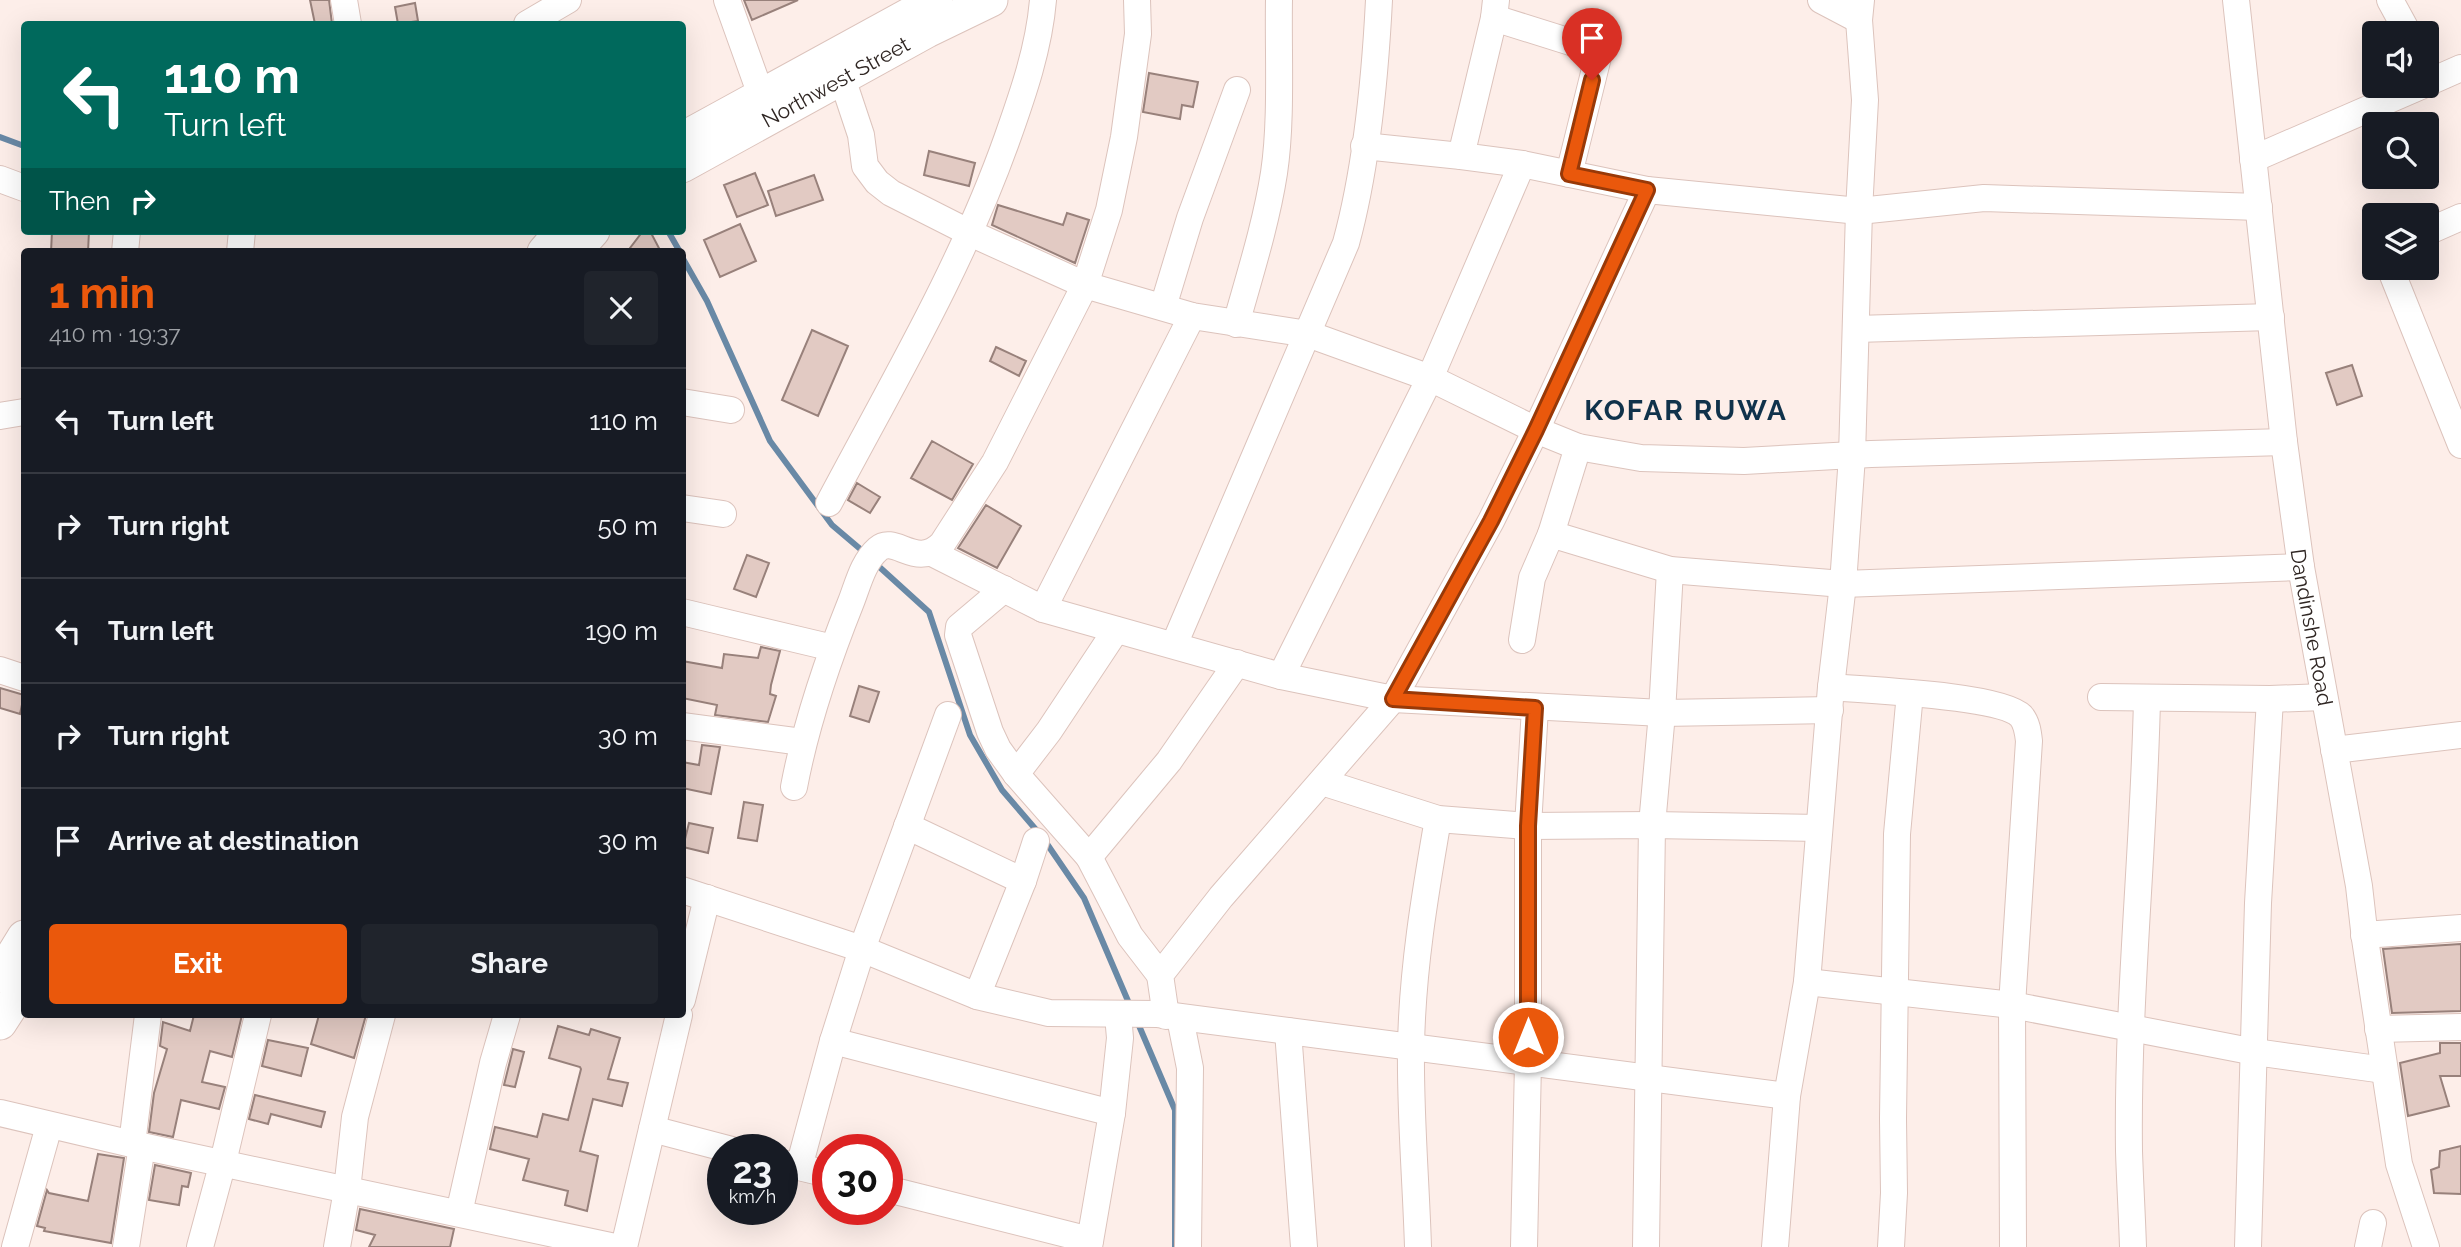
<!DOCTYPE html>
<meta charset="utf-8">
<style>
:root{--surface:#171b24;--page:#20242c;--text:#f1f3f6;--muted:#9ea1a6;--line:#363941;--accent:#ea580c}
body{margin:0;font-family:Raleway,sans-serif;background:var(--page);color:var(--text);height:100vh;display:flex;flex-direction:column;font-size:26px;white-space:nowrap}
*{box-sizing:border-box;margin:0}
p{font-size:23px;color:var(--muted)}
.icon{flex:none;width:38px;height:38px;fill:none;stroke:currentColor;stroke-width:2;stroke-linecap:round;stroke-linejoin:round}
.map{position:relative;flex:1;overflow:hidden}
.panel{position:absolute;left:21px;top:248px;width:665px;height:770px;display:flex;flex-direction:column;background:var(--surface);border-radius:7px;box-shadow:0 7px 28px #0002}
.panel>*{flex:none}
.banner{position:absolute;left:21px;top:21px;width:665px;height:214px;border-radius:7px;box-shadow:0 7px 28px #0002;background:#00695c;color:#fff;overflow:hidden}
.controls{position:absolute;left:2362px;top:21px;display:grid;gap:14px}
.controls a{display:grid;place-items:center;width:77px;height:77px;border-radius:7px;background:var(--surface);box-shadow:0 7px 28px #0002;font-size:35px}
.speed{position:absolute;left:707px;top:1134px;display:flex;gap:14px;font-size:35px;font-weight:700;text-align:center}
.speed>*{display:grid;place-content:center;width:91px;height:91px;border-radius:50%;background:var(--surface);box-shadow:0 7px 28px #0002;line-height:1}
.speed small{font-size:18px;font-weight:400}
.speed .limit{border:10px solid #d22;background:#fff;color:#111}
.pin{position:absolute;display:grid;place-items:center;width:60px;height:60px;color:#fff;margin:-72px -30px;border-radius:50% 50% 50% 0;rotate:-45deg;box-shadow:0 0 7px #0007}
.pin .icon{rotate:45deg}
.me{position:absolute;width:77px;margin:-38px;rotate:0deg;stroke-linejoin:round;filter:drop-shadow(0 0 5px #0008)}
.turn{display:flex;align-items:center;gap:24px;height:147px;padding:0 28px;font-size:32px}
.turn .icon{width:91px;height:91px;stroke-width:2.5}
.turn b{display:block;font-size:49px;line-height:60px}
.then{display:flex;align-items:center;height:66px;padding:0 28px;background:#0003;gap:14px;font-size:26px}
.round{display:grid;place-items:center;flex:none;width:74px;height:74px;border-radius:7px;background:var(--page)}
.summary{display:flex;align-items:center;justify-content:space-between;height:119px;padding:0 28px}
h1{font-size:42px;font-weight:700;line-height:52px;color:var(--accent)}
.primary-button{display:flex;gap:14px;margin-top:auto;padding:14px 28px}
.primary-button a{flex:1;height:80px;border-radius:7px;background:var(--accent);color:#fff;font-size:28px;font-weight:700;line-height:80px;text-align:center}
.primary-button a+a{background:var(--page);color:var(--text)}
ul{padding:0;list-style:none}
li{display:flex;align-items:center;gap:21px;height:105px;padding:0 28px;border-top:2px solid var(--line)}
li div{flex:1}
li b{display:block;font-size:26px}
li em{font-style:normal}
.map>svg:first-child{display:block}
</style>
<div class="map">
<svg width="2461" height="1247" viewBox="0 0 2461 1247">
<rect width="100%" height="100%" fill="#fdeee9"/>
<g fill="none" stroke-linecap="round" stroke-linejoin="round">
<path stroke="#6989a6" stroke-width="6" d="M0,137L24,146
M668,231L680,252
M682,257L707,301L770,441L832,525L865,553
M875,563L929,612L970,735L1002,790L1038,832
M1045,841L1084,898L1131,1008
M1137,1021L1175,1110V1247"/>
</g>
<path fill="#e2cac3" stroke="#98817b" stroke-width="2" d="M310,0H329L332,24H315Z
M744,0H798L752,20Z
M415,3L418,21L398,24L395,7Z
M1149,73L1198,82L1193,107L1182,105L1180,119L1143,112Z
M929,151L975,163L969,186L924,175Z
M755,173L768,205L737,217L724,185Z
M814,175L823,200L776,216L768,191Z
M998,205L1063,225L1067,213L1089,220L1075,263L992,225Z
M740,224L756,261L720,277L704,240Z
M52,231H89L88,252H51Z
M643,231H650L661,252H627Z
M812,330L848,346L818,416L782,400Z
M996,347L1026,361L1019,376L990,361Z
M2352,365L2362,396L2337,405L2326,373Z
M932,441L973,464L952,500L911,478Z
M857,483L880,497L870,513L848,500Z
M986,505L1021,526L997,568L958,548Z
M747,555L769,563L756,597L734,589Z
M761,647L780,651L771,685L770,694L776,696L768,722L715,715L717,705L682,698V661L722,668L724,654L758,658Z
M859,686L879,692L869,722L850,716Z
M0,688L24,695L20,714L0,708Z
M702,745L720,747L711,794L682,788V762L699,765Z
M744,802L763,805L757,841L738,838Z
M689,823L713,828L708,853L683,847Z
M2461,944V1011L2392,1013L2383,949Z
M194,1015H242L232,1057L210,1051L202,1082L225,1087L219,1109L181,1100L173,1137L149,1132L154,1093L167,1049L160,1046L163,1022L190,1031Z
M319,1015H366L354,1058L311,1044Z
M558,1026L589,1035L591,1029L620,1038L608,1079L628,1083L622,1106L593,1099L580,1151L598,1156L587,1211L565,1205L568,1191L523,1180L529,1159L490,1149L495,1127L537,1137L543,1114L568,1120L581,1069L580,1067L549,1058Z
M268,1040L308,1048L301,1076L262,1066Z
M2440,1043H2461V1076H2440L2449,1106L2408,1116L2400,1063L2440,1053Z
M513,1049L524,1052L515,1087L504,1085Z
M255,1095L325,1112L321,1127L271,1114L268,1124L249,1119Z
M2461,1146V1194L2434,1193L2431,1170L2439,1167L2440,1151Z
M98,1154L124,1158L111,1243L44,1231L45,1228L37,1226L47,1190L49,1193L88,1201Z
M155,1165L191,1173L188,1187L182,1186L179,1205L149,1200Z
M360,1209L454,1229L450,1247H369L375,1235L356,1230Z"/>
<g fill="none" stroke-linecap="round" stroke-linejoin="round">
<g stroke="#dcc3bc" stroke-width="28">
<g id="minor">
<path d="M344,0L348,24"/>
<path d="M727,0L761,95"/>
<path d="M1496,0L1494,18L1461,156L1522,164L1647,190L1859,211L1984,198L2259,207"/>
<path d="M1821,0L1859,20"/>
<path id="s1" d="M2236,0L2284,442L2301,567L2359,886L2365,939L2399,1164L2426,1247"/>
<path d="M2390,0L2408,33"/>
<path d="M1494,18L1596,50L1598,57L1569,174"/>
<path d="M527,24L568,0"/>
<path d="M842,78L861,135L865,166L877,182L891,193L970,233L1085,285L1192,316L1308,334L1430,378L1536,430L1578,447L1641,458L1744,461L1871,454L2284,442"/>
<path d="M2427,83L2461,68"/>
<path d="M1364,146L1461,156"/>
<path d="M2253,159L2421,86"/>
<path d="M0,179L24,188"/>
<path d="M2427,232L2461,217"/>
<path d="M125,252L127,231"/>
<path d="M240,252L242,231"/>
<path d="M2390,268L2461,445"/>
<path d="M1163,307L1190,218L1237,90"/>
<path d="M1236,324C1250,274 1266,224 1274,173C1282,120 1278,54 1279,0"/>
<path d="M1856,329L2271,317"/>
<path d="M682,402L731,410"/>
<path d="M0,416L24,412"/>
<path d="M829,503C892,384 962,266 1007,139C1023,94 1039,48 1043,0"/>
<path d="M682,508L723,514"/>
<path d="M1551,534L1578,447"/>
<path d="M932,553L1043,609L1281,676L1393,699L1662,713L1830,710"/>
<path d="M1004,589L959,627L958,635L990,732L998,749L1016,774L1089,857L1130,936L1160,975"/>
<path d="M1043,609L1192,316"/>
<path d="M682,612L833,648"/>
<path d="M1522,640L1532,578L1551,534L1670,570L1843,584L2301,567"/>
<path d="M1174,645L1346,243C1367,166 1375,79 1379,0"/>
<path d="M0,670L24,678"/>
<path d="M1281,676L1430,378L1522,164"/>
<path d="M1831,687C1865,690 2001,695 2021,716C2027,723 2028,732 2029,741L2012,1005L2013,1247"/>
<path d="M2101,697L2270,699L2324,697"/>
<path d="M682,726L802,742"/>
<path d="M2334,750L2461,735"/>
<path d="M1016,774L1049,731L1116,630"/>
<path d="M1322,782L1438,819L1528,826L1652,825L1819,828"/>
<path d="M794,787C806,723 827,662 851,602C858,584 863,562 878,549C895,534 916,570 942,544L995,462L1085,285L1109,210L1124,137L1138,34L1137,0"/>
<path d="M907,826L1023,881"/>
<path d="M1089,857L1169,761L1237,663"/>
<path d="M682,890L862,949L977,996L1049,1013L1158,1014L1787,1096"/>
<path d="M2364,935L2461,928"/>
<path d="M1807,982L2012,1005L2255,1052L2384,1070"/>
<path d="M977,996L1023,881L1036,841"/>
<path d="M682,1000L707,898"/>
<path d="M1166,1016L1160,975L1221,897L1393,699L1491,521L1536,430L1647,190"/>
<path d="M1180,1018L1190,1068L1188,1247"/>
<path d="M2378,1029L2461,1027"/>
<path d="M1288,1031L1304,1247"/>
<path d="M833,1041L1112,1113"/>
<path d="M0,1113L132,1144L615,1247"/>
<path d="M652,1129L732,1150"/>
<path d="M132,1144L148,1015"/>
<path d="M782,1163L828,1174"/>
<path d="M799,1167L833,1041L862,949L948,715"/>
<path d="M887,1189L1090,1240"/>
<path d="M459,1213L493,1063L507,1015"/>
<path d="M15,1247L49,1126"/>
<path d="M126,1247L142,1146"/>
<path d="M200,1247L223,1162L258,1015"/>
<path d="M337,1247L347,1190L355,1117L382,1015"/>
<path d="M624,1247L679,1015"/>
<path d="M1089,1247L1112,1113L1120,1038L1118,1015"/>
<path d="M1418,1247C1416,1181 1410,1114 1411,1048C1412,971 1425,894 1438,819"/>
<path d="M1524,1247L1528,1063V826L1535,708"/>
<path d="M1646,1247L1652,825L1662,713L1670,570"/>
<path d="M1775,1247L1787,1096L1807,982L1831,687L1843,584L1852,456L1859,211L1865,100L1859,20L1861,0"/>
<path d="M1891,1247L1894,1193L1893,1119L1897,834L1910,693"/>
<path d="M2133,1247C2132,1215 2130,1183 2129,1151C2127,1000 2144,849 2147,698"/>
<path d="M2248,1247L2258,903L2270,699"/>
<path d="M2368,1247L2373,1223"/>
</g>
</g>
<g stroke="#dcc3bc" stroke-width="35">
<g id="major">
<path d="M682,139L936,0"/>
<path id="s2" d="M682,166L927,31L991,0"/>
<path d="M544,252L562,231"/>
<path d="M574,252L593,231"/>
<path d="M0,976L24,937"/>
<path d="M0,1023L24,986"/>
</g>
</g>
<use href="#minor" stroke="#fff" stroke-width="26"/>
<use href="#major" stroke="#fff" stroke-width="33"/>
</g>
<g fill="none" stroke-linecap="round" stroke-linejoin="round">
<g stroke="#983908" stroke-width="18">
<path id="route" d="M1528,1037V826L1535,708L1393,699L1491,521L1536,430L1647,190L1569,174L1592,80"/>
</g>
<use href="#route" stroke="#ea580c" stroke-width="12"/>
</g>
<g text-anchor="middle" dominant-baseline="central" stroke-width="6" stroke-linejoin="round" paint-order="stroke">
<g font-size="21" fill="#2f2623" stroke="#fdeee9">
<text stroke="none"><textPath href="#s2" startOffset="175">Northwest Street</textPath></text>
<text stroke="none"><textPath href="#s1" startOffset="632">Dandinshe Road</textPath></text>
</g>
<g font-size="28" font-weight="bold" letter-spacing="2" fill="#10324b" stroke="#fdeee9">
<text x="1686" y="410">KOFAR RUWA</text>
</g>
</g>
</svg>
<div class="controls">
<a><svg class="icon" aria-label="sound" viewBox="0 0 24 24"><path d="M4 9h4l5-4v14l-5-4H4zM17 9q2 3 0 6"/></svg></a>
<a><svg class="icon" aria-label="search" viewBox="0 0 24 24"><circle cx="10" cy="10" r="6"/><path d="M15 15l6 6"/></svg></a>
<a><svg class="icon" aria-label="layers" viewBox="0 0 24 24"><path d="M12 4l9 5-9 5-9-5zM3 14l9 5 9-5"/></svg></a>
</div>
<div class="speed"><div>23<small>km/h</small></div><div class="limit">30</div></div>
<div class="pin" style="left:1592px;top:80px;background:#d93025"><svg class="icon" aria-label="arrive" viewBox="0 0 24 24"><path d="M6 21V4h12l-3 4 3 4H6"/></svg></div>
<svg class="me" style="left:1528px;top:1037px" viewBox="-20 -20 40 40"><circle r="17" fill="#ea580c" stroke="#fff" stroke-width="3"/><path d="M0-11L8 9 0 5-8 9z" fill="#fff"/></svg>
<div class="banner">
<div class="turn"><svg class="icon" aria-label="left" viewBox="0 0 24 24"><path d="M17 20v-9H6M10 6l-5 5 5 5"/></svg><div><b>110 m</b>Turn left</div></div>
<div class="then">Then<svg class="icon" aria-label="right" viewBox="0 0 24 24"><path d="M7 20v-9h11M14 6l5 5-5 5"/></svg></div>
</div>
<section class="panel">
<div class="summary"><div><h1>1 min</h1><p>410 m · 19:37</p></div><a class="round"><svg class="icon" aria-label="close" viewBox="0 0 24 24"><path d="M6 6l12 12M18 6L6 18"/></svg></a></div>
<ul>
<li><svg class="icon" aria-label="left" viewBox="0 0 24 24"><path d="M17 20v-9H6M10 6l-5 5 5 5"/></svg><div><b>Turn left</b></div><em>110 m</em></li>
<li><svg class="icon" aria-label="right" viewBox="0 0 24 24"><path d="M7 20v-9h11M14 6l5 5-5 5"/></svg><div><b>Turn right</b></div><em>50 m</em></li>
<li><svg class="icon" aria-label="left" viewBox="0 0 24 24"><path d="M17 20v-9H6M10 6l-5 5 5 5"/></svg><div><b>Turn left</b></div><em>190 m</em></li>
<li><svg class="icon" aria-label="right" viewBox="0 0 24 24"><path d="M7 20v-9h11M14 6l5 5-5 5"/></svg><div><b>Turn right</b></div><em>30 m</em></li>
<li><svg class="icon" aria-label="arrive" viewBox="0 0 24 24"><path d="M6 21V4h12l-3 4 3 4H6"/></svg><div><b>Arrive at destination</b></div><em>30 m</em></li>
</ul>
<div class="primary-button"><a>Exit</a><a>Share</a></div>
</section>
</div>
